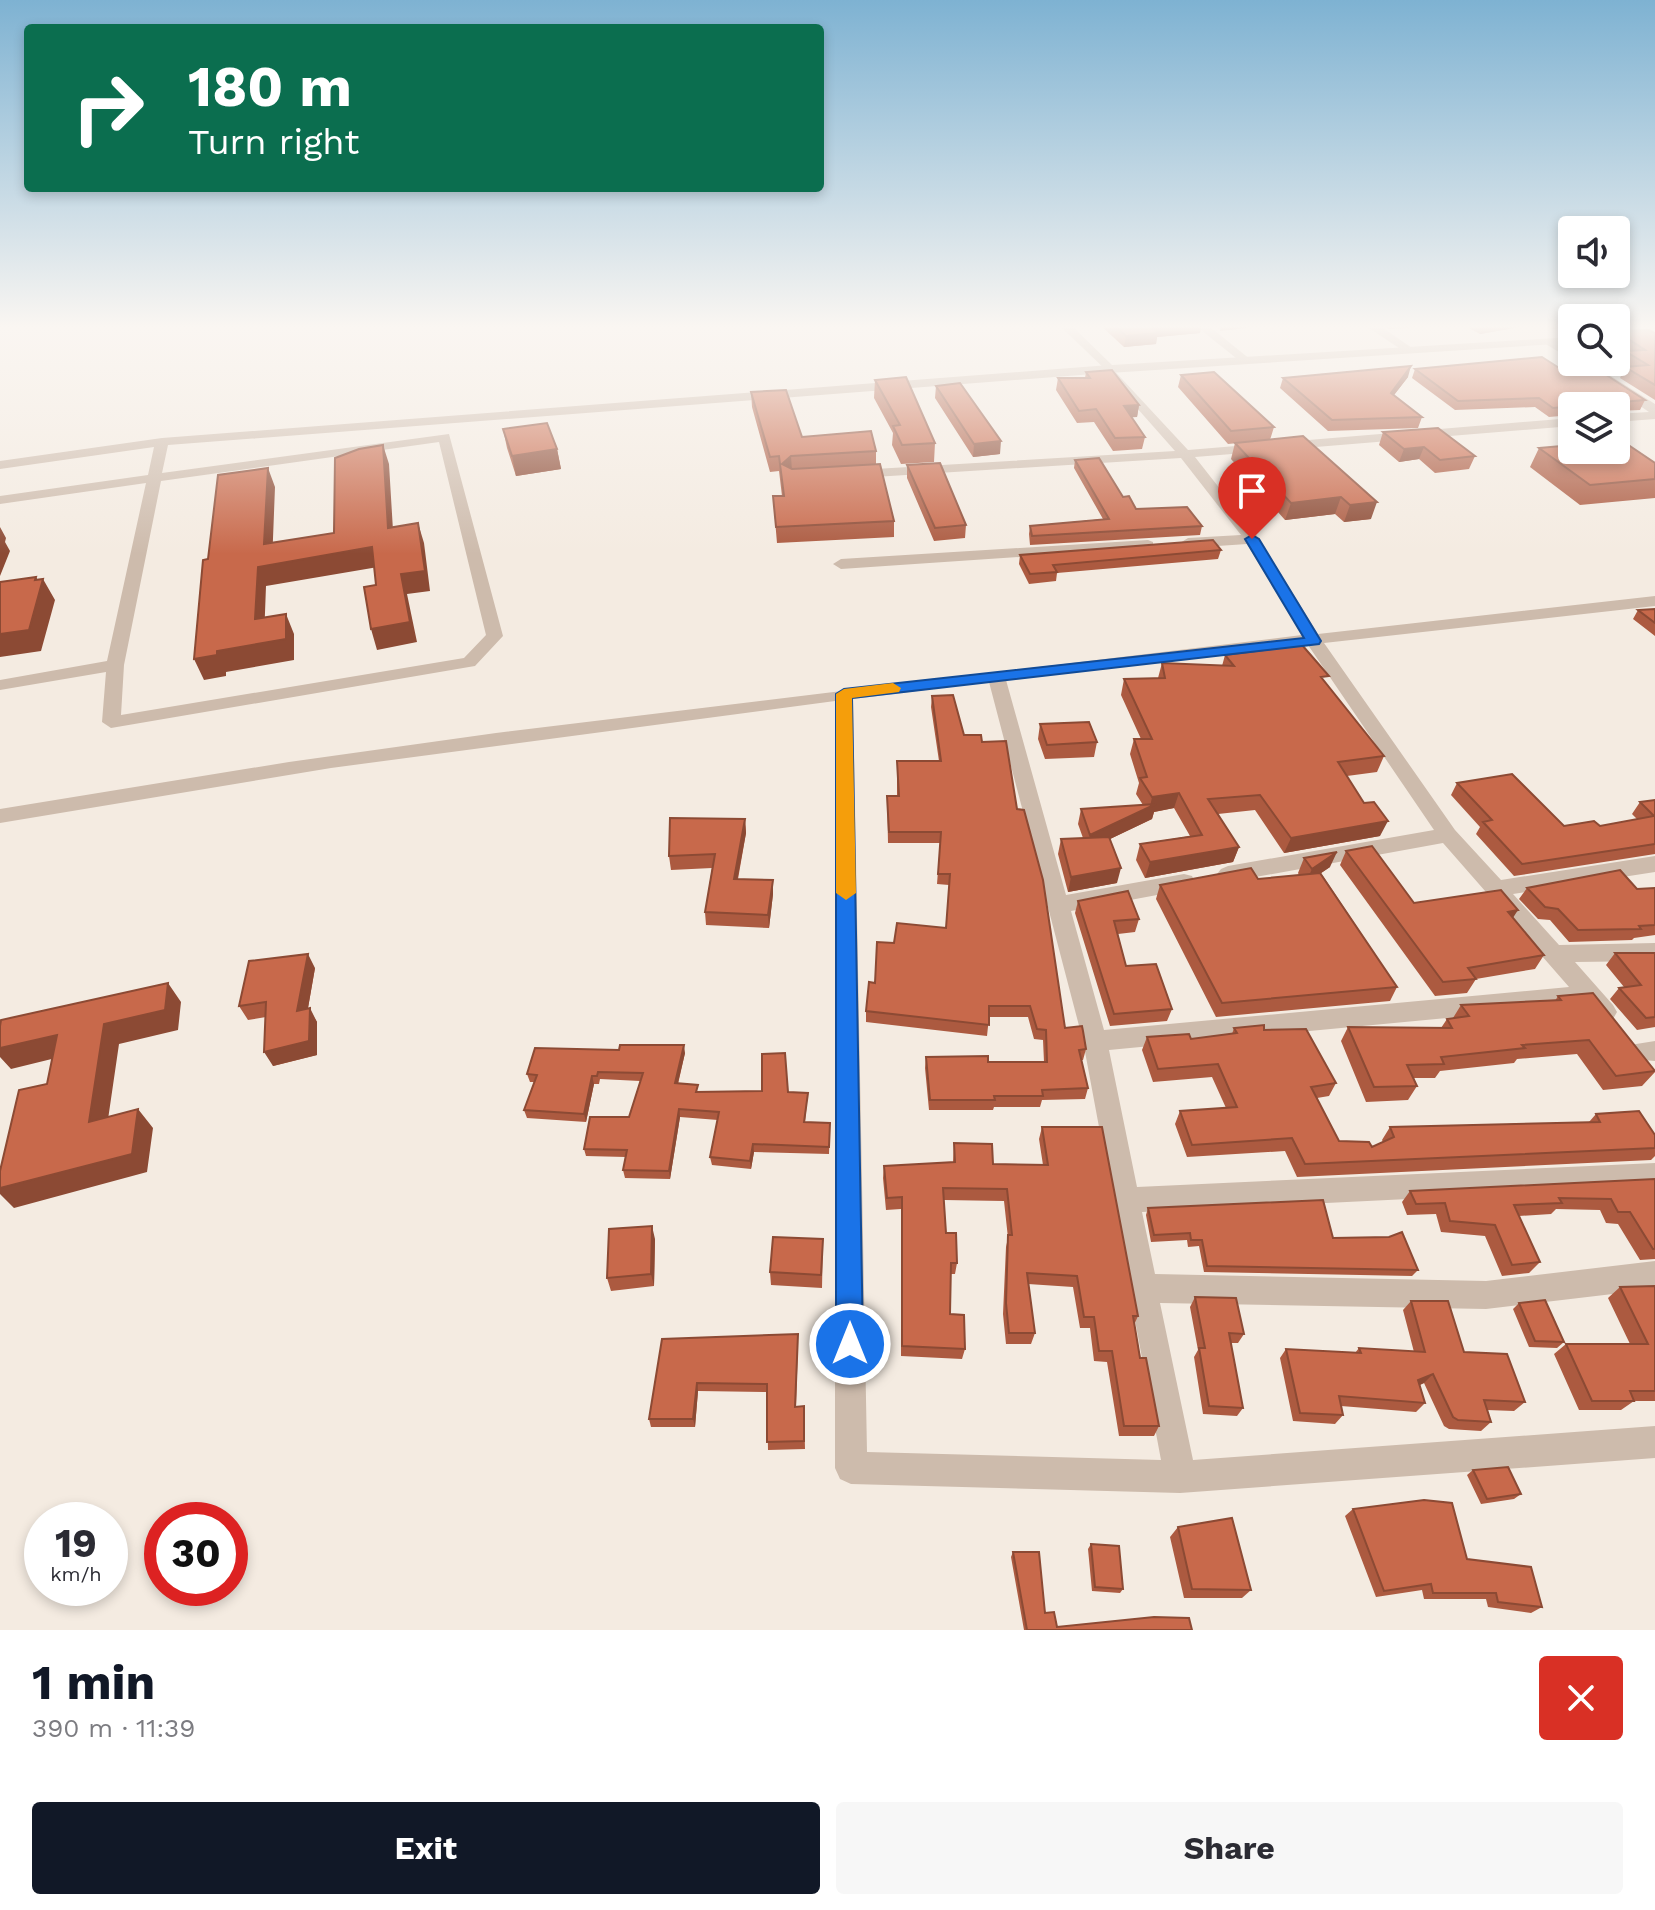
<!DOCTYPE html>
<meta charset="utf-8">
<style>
:root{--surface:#fff;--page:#f7f7f7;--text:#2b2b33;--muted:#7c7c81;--accent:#111827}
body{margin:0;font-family:"Work Sans",sans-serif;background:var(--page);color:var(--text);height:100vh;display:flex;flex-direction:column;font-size:30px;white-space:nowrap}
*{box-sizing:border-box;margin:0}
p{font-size:26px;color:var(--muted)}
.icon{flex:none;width:44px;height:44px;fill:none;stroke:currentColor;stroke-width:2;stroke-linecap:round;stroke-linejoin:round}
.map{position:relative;height:1630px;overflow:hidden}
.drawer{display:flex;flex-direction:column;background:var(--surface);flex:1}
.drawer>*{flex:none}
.hud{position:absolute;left:24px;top:24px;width:800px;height:168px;border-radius:8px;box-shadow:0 4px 12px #0003;background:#0b6e4f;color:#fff;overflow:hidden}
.fabs{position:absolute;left:1558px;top:216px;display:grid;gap:16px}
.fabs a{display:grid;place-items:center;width:72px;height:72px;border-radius:8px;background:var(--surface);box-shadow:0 4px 12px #0003;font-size:40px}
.speed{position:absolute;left:24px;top:1502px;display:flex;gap:16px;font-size:40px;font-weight:700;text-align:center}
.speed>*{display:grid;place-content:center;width:104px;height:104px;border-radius:50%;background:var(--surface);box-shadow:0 4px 12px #0003;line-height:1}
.speed small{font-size:20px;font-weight:400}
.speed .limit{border:12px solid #d22;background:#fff;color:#111}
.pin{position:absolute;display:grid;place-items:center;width:68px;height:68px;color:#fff;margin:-82px -34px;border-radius:50% 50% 50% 0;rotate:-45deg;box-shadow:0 0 8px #0007}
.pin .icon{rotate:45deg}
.me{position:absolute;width:88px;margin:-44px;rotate:0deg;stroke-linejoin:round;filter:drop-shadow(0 0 6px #0008)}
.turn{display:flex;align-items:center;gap:28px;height:168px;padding:0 32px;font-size:36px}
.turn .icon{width:104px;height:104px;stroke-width:2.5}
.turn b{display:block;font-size:56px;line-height:68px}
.round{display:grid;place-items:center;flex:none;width:84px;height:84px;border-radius:8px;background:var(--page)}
.head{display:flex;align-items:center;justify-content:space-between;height:136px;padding:0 32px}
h1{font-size:48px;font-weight:700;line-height:60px;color:var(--accent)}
.cta{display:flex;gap:16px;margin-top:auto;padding:16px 32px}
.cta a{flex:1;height:92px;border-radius:8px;background:var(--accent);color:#fff;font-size:32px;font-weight:700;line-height:92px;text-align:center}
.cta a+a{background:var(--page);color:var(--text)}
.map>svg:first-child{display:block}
</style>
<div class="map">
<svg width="1655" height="1630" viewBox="0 0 1655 1630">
<rect width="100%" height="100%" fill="#f4ebe1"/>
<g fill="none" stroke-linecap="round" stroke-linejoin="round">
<path fill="#cdbbac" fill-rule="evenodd" d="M1196,326H1209L1251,360L1241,362Z
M1366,326H1380L1415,350L1405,352Z
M1544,339H1552L1572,352V360L1544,343Z
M1575,362H1589L1655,404V419L1616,422V414L1649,412Z
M1109,365L1188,450L1572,418V426L1195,457L1257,536L1318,634L1655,596V606L1324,643L1455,830L1501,880L1655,856V872L1513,894L1559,945L1655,943V961L1575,962L1613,1005L1617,1012L1613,1019C1599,1024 1593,1015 1584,1005L1109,1050L1137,1187L1655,1163V1187L1142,1212L1155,1274L1486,1281L1655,1261V1289L1486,1309L1160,1303L1193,1460L1655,1426V1458L1180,1493L851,1484L840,1479L835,1468V701L331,768L0,823V809L289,762L496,733L1302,635L1247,544L1188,548L1180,543L1188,538L1241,535L1181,458L858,478L851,474L858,470L1175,451L1106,373L168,445L162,473L449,434L503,636L475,666L469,667L111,728L102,722L106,672L0,690V680L107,661L146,483L0,504V496L148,475L154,447L0,469V461L162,438ZM439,442L486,635L464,658L121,715L124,665L161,481ZM1308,645L1434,830L1228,866L1221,869L1217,874L1221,879L1228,882L1443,843L1569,987L1104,1030L1071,911L1184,890L1192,888L1195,882L1192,876L1184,874L1066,895L1006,680ZM989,682L1083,1041L1161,1460L867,1452L853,699Z
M1148,540L1153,542V548L841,569L833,564L841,559Z
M1655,1041V1061L1630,1059L1627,1052L1630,1045Z"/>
<path fill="#cdbbac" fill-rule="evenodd" d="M1060,326H1072L1112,365L1572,337V343L1109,373Z"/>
</g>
<path fill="#ac5a40" d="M1101,326H1201L1200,333L1157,337L1156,344L1124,347Z
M1385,326H1438L1389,329Z
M1465,326H1525L1480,334Z
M1548,326H1572V327L1553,329Z
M1616,326H1641L1627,327L1625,330L1619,331L1655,333V400L1620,378L1625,367H1627L1620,363L1625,352L1616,346Z
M1415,369L1567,373L1645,400L1640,410L1616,411V406H1572V415L1549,417L1535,407L1455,410L1412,378Z
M1086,372L1139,405L1137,417H1131L1145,437L1142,449L1113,451L1094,422L1077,423L1056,390L1058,378H1085Z
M1181,375L1274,427L1270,440L1371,519L1344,522L1335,514L1285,520L1231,459L1235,443L1249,442L1228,444L1178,387Z
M1408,377L1394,395L1422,417L1418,428L1328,431L1280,388L1283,378Z
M875,380L935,443L934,462L901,464L892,445L893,433L874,398Z
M936,386L1000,454L973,457L935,398Z
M751,392L802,437L876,451V464L894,521V537L777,543L773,496H782L779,471L770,472L752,407Z
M503,429L557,449L561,469L516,476L507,448Z
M1383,432L1475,456L1469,469L1435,473L1419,459L1399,462L1379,445Z
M1539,448L1655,463V498L1580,505L1530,467Z
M1075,460L1123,497L1136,509L1202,526L1200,535L1030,545L1029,534L1030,526L1103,519L1074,468Z
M907,465L966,525L965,538L934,541L907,478Z
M1221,550L1218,559L1057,573L1056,581L1029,584L1019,564L1020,555Z
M1655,609V636L1633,619L1638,610Z
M1225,655L1326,683L1384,756L1377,772L1347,776L1380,836L1284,853L1255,810L1218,814L1239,847L1233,862L1145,878L1136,860L1140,844L1190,836L1174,808L1154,812L1152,819L1110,839L1117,883L1068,892L1058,854L1061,839L1083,838L1078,824L1081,809L1143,805L1136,794L1139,783L1130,754L1134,739H1141L1121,695L1124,679L1158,678L1162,663L1222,666Z
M932,696L964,735L982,742L1017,809L1065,1028L1086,1049L1083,1060H1081L1088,1088L1085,1099L1042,1100L1040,1107H994L993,1110H929L925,1068L926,1057L988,1062H1044L1043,1040L1034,1039L1028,1017H989L987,1036L866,1022V1011L875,983L894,943L946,928L949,885L937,884L940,843H888L887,796H897V761H939L931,707Z
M1040,724L1097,742L1094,757L1045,759L1038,739Z
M1457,783L1564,826H1600L1637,819L1632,814L1640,802L1655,800V854L1514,876L1476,834L1480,827L1451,795Z
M745,819L746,833L738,879L773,880V894L769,928L706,925L705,912L712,868L671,870L669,856Z
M1346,851L1414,903L1513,918L1544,955L1535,969L1476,979L1467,993L1435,996L1340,865Z
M1304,858L1330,867L1321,873L1397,987L1390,1001L1216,1017L1156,899L1160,885L1258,879L1299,875L1298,873Z
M1527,888L1637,889L1655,888V935L1634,938L1632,940L1569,942L1550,920L1538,919L1519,899Z
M1078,901L1139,919L1135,932L1118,934L1126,966L1172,1009L1167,1021L1110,1026L1075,913Z
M1615,953H1655V1027L1637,1030L1610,999L1619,988L1624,987L1606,965Z
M315,968L308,1008L317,1022V1055L273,1066L266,1017L248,1020L239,1006Z
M1558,996L1655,1072L1642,1086L1603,1090L1577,1054L1517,1059L1514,1063L1440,1071L1435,1078H1414L1417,1086L1408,1100L1366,1102L1341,1041L1348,1027L1441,1028L1447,1019L1453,1018L1461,1005L1555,1001Z
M1234,1028L1264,1030L1336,1083L1329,1096L1317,1098L1339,1141L1372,1147L1383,1142L1382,1140L1390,1127L1589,1122L1596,1114L1655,1135V1156L1651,1160L1297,1177L1285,1151L1187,1157L1175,1124L1180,1111L1226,1108L1212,1077L1153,1082L1142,1050L1147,1037L1191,1039L1232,1034Z
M685,1053L678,1084L699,1092H788L808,1093L805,1122L830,1123L829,1154L754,1152L751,1169L712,1165L710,1157L718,1120L680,1117L670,1179L625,1178L623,1170L626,1157L586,1156L584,1149L629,1117L640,1081L600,1079L599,1084H594L586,1122L527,1118L524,1110L534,1082H530L527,1074Z
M1042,1127L1138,1316L1134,1325L1140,1358L1159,1426L1154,1436H1119L1107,1362L1094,1361L1090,1328H1080L1073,1287L1028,1284L1035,1333L1031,1344H1006L1003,1314L1006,1247L1008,1238L1004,1201L944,1200L946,1233L957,1263L955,1274H951L950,1314L965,1349L962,1359L901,1356V1209L886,1210L883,1178L884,1166L953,1162L954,1143L993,1164L1043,1165L1039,1139Z
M1655,1179V1259L1640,1260L1618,1224L1606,1223L1600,1210L1556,1209L1551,1214L1519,1216L1540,1262L1529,1273L1502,1276L1485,1236L1441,1232L1436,1214L1407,1215L1402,1202L1410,1191Z
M1148,1208L1333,1238L1418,1270L1412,1276L1204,1272L1199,1246L1188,1247L1187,1240L1151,1242L1146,1215Z
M655,1239L654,1286L611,1291L607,1278Z
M823,1239L822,1288L771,1285L770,1272Z
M1655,1286V1401H1634L1621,1410H1579L1554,1354L1566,1344H1630L1608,1298L1620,1287Z
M1195,1297L1244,1334L1238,1343H1230L1243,1408L1237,1416L1203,1414L1194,1357L1198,1350L1190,1307Z
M1411,1301L1464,1352L1525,1402L1514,1411L1487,1410L1491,1422L1481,1431L1449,1429L1444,1426L1424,1383L1420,1385L1425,1403L1416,1412L1341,1406L1343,1415L1335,1424L1293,1421L1280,1358L1286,1349L1355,1353L1359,1348L1414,1352L1403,1310Z
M1519,1303L1564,1342L1557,1348L1529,1347L1513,1309Z
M662,1339L798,1343L796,1407L804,1406L805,1449L768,1450L767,1392L698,1391L695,1427H651L649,1419Z
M1473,1470L1521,1494L1514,1499L1481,1504L1467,1475Z
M1353,1509L1467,1559L1542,1607L1531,1613L1488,1607L1486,1599H1424L1422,1590L1376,1597L1345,1516Z
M1178,1527L1251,1590L1242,1598H1184L1170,1537Z
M1091,1544L1123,1589L1120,1593L1092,1591L1088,1549Z
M1013,1552L1045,1613L1057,1627L1192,1630H1024L1011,1557Z"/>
<path fill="#8c4a34" d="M1161,326H1201L1200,333L1157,337L1156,344L1124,347L1126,336L1152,327Z
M1221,326H1247L1246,328L1220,331Z
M1483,326H1525L1480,334Z
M1617,326H1627L1625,330L1616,332Z
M1411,366L1408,377L1387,404L1391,393Z
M1139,405L1137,417L1121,418L1124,406Z
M1001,441L1000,454L973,457L974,444Z
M383,445L389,464L394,547L388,528Z
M1424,447L1419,459L1399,462L1404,449Z
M557,449L561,469L516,476L512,456Z
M791,456L792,471L782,464Z
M268,468L275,487L272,564L264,544Z
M1341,497L1335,514L1285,520L1291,503Z
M1377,502L1371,519L1344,522L1350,505Z
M418,523L424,543L430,591L407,594L417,642L377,650L371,629L401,574Z
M0,527L6,538L5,542L10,551L0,576Z
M372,547L378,567L266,586L264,639L255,619L258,567Z
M36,577L41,586L43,579L55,600L41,651L0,657V634Z
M286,614L294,634V660L226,672V676L204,680L194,659L217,651Z
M1179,793L1174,808L1154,812L1152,819L1087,850L1090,835L1150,807L1152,797Z
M745,819L746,833L735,892L734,879Z
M1388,821L1380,836L1284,853L1291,838Z
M1239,847L1233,862L1145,878L1150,862Z
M1337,852L1330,867L1305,884L1312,869Z
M1121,868L1117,883L1068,892L1071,877Z
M773,880V894L769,928L768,915Z
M1518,910L1509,924L1508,912Z
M308,954L315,968L305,1025L297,1011Z
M168,983L181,1002L178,1030L119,1044L105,1140L89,1122L104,1024Z
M310,1008L317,1022V1055L273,1066L264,1052Z
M57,1035L72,1054L11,1069L0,1057V1048Z
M684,1045L685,1053L676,1091L675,1083Z
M592,1076L594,1084L586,1122L584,1114Z
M138,1109L153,1128L147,1172L14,1208L0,1194V1188Z
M679,1109L680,1117L670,1179L669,1171Z
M753,1144L754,1152L751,1169L750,1161Z
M652,1226L655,1239L654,1286L651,1274Z
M1433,1374L1424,1383L1410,1389L1418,1380Z
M697,1383L698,1391L695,1427L693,1419Z"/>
<path fill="#c8694b" stroke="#8c4a34" stroke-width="2" d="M1115,326H1161L1152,327L1158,333L1126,336Z
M1616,326H1619V331L1649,330L1655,333V385L1625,367L1648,365L1625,351L1645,350L1616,331Z
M1542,357L1567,373L1600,371L1645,400L1553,408L1539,398L1458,401L1415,369Z
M1411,366L1391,393L1422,417L1332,420L1283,378Z
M1112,370L1139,405L1124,406L1145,437L1115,438L1096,409L1079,411L1058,378H1090L1086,372Z
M1214,372L1274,427L1231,431L1181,375Z
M906,377L935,443L902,445L893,426L900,425L875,380Z
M960,383L1001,441L974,444L936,386Z
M786,390L802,437L871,431L876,451L791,456L782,464L792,469L880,464L894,521L776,527L773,496H784L779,456L770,457L751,392Z
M547,423L557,449L512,456L503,429Z
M1438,428L1475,456L1440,460L1424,447L1404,449L1383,432Z
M1303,436L1377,502L1350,505L1341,497L1291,503L1235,443Z
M1621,440L1655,463V479L1590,485L1539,448L1572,445V450H1616V441Z
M383,445L388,528L418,523L425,571L401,574L410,622L371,629L364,587L376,585L372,547L258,567L255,619L286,614V639L217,651V655L194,659L203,560L208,559L218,475L268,468L264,544L334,533L335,458L359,449Z
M1099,458L1123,497L1129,496L1136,509L1187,507L1202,526L1032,536L1030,526L1109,519L1075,460Z
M940,463L966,525L935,528L907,465Z
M1213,540L1221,550L1053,565L1057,572L1030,574L1020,555Z
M36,577L35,580L43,579L29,630L0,634V582Z
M1655,609V623L1638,610Z
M1302,645L1329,676L1321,677L1384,756L1338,762L1364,803L1374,802L1388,821L1291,838L1260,795L1208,799L1239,847L1150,862L1140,844L1202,835L1179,793L1152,797L1140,778L1147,777L1134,739H1152L1124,679L1165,678L1162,663L1234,666L1225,655Z
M953,695L964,735H981L982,742L1006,741L1017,809L1024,810L1043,880L1065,1028L1082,1026L1083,1031L1086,1049L1079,1050L1088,1088L1042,1090L1043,1096H994L995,1100H930L926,1057L988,1056V1062H1047L1046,1030L1037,1029L1030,1006H989V1025L866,1011L869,982L875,983L877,942L894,943L897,923L946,928L950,874H938L941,832H889L887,796H899L897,761H941L932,696Z
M1089,722L1097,742L1047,745L1040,724Z
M1512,774L1564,826L1594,821L1600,826L1654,816L1640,802L1655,800V844L1522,864L1483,822L1492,820L1457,783Z
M1156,804L1090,835L1081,809Z
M670,818L745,819L734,879L773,880L768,915L705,912L715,854L669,856Z
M1109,837L1121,868L1071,877L1061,839Z
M1372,846L1414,903L1501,890L1518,910L1508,912L1544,955L1468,968L1476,979L1443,982L1346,851Z
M1337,852L1312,869L1304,858Z
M1251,868L1258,879L1320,873L1397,987L1222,1003L1160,885Z
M1620,870L1637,889L1655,888V925L1639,926L1641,929L1578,930L1558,909L1545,907L1527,888Z
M1128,891L1139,919L1114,921L1126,966L1156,964L1172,1009L1114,1014L1078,901Z
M1615,953H1655V1017L1646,1018L1619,988L1641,985Z
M308,954L297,1011L310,1008L309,1041L264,1052L266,1002L239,1006L249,961Z
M168,983L165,1010L104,1024L89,1122L138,1109L132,1154L0,1188V1171L19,1090L47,1084L57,1035L0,1048V1026L1,1020Z
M1593,993L1655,1071L1616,1076L1589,1040L1522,1045L1525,1048L1441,1057L1444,1064L1407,1065L1417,1086L1374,1087L1348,1027L1452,1028L1447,1019L1469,1016L1461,1005L1561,1000L1558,996Z
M1264,1025V1030L1306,1029L1336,1083L1311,1087L1339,1141L1369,1142L1372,1147L1394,1137L1390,1127L1600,1122L1596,1114L1639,1111L1655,1135V1148L1305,1164L1292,1138L1192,1145L1180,1111L1237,1107L1218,1064L1158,1069L1147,1037L1189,1034L1191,1039L1237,1033L1234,1028Z
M620,1045H684L675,1083L698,1085L696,1092L762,1091V1054L785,1053L788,1092L808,1093L804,1122L830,1123L829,1147L753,1144L750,1161L710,1157L719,1112L679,1109L669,1171L623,1170L627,1150L584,1149L590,1117H629L643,1073L598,1072L597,1076H592L584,1114L524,1110L537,1075L527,1074L535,1048L619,1050Z
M1042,1127H1102L1138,1316H1133L1140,1358H1146L1159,1426H1124L1112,1351H1099L1094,1317H1084L1077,1276L1027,1273L1035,1333H1009L1006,1303L1008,1235H1012L1007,1189L943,1188L946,1233H956L957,1263H951L950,1314L964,1315L965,1349L902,1346V1197L887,1198L884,1166L955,1162L954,1143L992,1144L993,1164L1048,1165Z
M1655,1179V1249H1653L1630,1212H1618L1611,1199L1559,1198L1562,1203L1514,1205L1540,1262L1512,1265L1495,1225L1450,1221L1445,1203L1416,1204L1410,1191Z
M1323,1200L1333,1238L1389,1237L1402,1232L1418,1270L1207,1266L1202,1240H1191L1190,1233L1154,1235L1148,1208Z
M652,1226L651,1274L607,1278L609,1229Z
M773,1237L823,1239L821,1275L770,1272Z
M1655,1286V1391H1630L1634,1401H1592L1566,1344H1648L1620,1287Z
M1195,1297L1236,1298L1244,1334L1229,1333L1243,1408L1209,1406L1199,1348H1205Z
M1545,1300L1564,1342L1535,1341L1519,1303Z
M1411,1301H1448L1464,1352L1507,1354L1525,1402L1484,1400L1491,1422L1458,1420L1453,1417L1433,1374L1418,1380L1425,1403L1339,1396L1343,1415L1300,1413L1286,1349L1361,1353L1359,1348L1425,1352Z
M798,1334L795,1407L804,1406V1441L767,1442V1384L697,1383L693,1419H649L662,1339Z
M1508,1467L1521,1494L1487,1499L1473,1470Z
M1424,1500L1452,1503L1467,1559L1531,1567L1542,1607L1498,1602L1496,1593H1433L1431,1584L1384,1591L1353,1509Z
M1232,1518L1251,1590L1192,1589L1178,1527Z
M1091,1544L1119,1546L1123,1589L1095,1587Z
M1013,1552H1039L1045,1613L1054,1612L1057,1627L1154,1617L1189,1618L1192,1630H1027Z"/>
<linearGradient id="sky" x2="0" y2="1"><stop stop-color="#7eb2d2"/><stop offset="0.59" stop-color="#faf6f2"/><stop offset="1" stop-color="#faf6f2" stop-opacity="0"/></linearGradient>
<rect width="1655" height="554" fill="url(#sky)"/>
<path fill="#1a73e8" stroke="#114b97" stroke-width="2" d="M1252,535L1259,539L1321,641L1319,644L852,698L863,1344L859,1354L850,1358L840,1354L836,1344V694L844,689L1304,638L1245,539Z"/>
<path fill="#f59e0b" d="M893,683L901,688L899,692L852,698L856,893L846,900L836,893V694L844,689Z"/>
</svg>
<div class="fabs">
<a><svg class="icon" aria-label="sound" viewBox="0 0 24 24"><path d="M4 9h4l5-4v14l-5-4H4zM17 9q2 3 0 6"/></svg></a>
<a><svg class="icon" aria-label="search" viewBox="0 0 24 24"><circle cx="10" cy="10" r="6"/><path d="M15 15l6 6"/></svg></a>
<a><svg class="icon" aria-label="layers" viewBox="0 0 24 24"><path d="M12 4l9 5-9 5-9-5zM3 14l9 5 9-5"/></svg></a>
</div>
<div class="speed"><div>19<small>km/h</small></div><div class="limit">30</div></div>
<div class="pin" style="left:1252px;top:539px;background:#d93025"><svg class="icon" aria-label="arrive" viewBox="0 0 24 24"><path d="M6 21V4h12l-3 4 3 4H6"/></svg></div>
<svg class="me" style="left:850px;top:1344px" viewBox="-20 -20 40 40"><circle r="17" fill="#1a73e8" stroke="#fff" stroke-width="3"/><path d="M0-11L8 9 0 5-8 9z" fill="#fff"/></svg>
<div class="hud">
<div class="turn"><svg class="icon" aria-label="right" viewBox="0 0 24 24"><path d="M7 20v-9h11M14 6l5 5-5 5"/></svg><div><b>180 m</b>Turn right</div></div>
</div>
</div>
<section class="drawer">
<div class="head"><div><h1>1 min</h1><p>390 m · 11:39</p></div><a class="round" style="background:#d93025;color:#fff"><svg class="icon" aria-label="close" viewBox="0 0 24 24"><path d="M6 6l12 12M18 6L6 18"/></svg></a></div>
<div class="cta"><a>Exit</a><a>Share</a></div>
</section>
